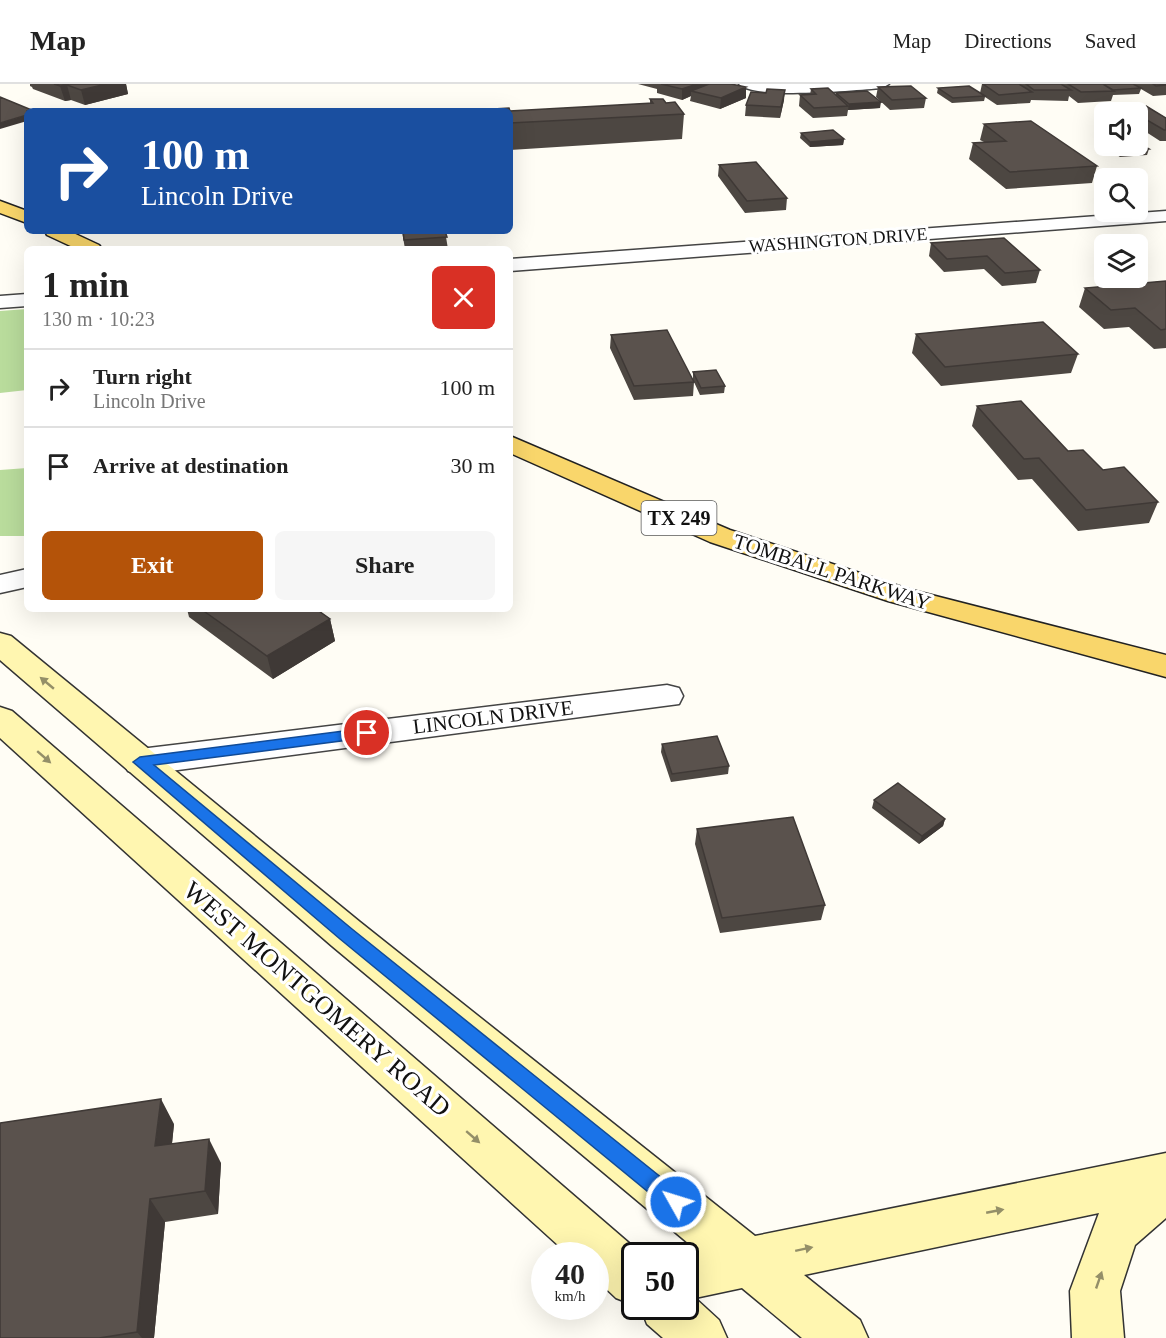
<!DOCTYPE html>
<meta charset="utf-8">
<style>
:root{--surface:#fff;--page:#f6f6f6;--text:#222;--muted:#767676;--line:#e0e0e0;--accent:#b45309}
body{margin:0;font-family:"Times New Roman",serif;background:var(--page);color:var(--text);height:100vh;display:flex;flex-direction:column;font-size:22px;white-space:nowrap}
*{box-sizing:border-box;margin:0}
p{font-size:20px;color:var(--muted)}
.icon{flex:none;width:33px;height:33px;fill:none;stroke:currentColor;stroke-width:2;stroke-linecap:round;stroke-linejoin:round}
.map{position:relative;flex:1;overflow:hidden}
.details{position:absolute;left:24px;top:162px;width:489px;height:366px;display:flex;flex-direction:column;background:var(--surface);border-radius:9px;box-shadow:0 6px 24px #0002}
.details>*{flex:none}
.guide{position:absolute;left:24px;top:24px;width:489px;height:126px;border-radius:9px;box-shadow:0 6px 24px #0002;background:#1a4fa0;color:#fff;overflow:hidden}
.fabs{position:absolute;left:1094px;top:18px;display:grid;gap:12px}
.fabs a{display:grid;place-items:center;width:54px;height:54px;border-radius:9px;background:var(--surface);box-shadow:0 6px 24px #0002;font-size:30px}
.speed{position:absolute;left:531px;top:1158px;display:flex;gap:12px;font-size:30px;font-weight:700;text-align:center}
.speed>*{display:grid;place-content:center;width:78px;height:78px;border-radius:50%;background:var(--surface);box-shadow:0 6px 24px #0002;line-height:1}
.speed small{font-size:15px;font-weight:400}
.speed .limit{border:3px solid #111;border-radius:9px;background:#fff;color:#111}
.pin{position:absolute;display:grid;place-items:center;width:51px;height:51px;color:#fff;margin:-26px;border:3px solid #fff;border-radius:50%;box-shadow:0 2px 6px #0007}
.me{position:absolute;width:66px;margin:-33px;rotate:309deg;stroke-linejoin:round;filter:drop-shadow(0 0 4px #0008)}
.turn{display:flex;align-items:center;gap:21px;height:126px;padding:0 18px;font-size:27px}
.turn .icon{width:78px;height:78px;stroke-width:2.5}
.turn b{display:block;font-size:42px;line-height:51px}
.round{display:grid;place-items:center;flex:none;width:63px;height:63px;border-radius:9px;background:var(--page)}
.headline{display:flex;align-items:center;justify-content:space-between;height:102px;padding:0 18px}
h1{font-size:36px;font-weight:800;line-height:45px}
.button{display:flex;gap:12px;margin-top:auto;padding:12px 18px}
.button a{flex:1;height:69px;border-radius:9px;background:var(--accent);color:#fff;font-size:24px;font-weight:800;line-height:69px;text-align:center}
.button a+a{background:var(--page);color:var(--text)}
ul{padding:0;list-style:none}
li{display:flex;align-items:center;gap:18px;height:78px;padding:0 18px;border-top:2px solid var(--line)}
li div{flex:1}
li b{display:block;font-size:22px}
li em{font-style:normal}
header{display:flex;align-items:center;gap:36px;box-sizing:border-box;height:84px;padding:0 30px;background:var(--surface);border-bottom:2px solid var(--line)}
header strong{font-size:28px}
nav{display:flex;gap:33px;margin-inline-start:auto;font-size:21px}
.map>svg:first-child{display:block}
</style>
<header>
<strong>Map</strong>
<nav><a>Map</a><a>Directions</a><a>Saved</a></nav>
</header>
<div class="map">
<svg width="1166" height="1254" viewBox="0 0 1166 1254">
<rect width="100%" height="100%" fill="#fffdf5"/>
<path fill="#b9dc9c" d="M27,225V306L0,309V227Z
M27,384V452H0V386Z"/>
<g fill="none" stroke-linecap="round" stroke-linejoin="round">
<g stroke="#444" stroke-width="3">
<path id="minor" d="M739,0H889L882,4C857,6 753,16 739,0Z
M1166,127V137L510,187V175Z
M27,210V222L0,224V212Z
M667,601L679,604L683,612L679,620L140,691L128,687L123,678L128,669L140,665Z"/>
</g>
<g stroke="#444" stroke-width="3">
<path id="tertiary" d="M27,485V503L0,509V491Z"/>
</g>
<g stroke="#333" stroke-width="3">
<path id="secondary" d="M0,549L11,552L360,838L755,1152L1166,1069V1134L1135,1161L1120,1207L1124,1254H1072L1070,1207L1099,1129L804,1191L860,1236L868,1254H802L742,1204L695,1214L719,1236L727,1254H663L647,1240L640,1222H686V1172H673L694,1164L332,862L0,576Z
M0,623L12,627L644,1172H634V1221L616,1214L596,1195V1172H570L0,654Z"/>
</g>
<g stroke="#222" stroke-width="3">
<path id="primary" d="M0,117L27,127V139L0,129Z
M45,147H69L99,161L102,165H77L47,151Z
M510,352L730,446L908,505L1166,571V593L888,517L710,458L510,369Z"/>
</g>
<use href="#minor" fill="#fff" fill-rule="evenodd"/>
<use href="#tertiary" fill="#fff" fill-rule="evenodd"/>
<use href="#secondary" fill="#fff6b0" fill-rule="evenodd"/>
<use href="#primary" fill="#f9d66b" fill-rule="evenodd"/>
</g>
<path fill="#4d4742" d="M30,0H126L128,10L85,21L71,16L65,17L33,5L32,3L30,2Z
M638,0H731L746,14L720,25L690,17L691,12L682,16L657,9V5Z
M982,0H1133L1134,1L1135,0H1166V11L1153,12L1141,5L1139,10L1113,11L1111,17L1078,19L1069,12L1068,17L1031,16L1030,19L997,21L985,13L984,17L952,19L937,9L938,4L980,9Z
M878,3L926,14L924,24L890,26L876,13Z
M811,5L836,11V9L880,24L848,26L847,32L813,34L799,22L800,11H810Z
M650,15L666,19L684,30L682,55L510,66V27L650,20Z
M784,16L780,34L745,32L746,21Z
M1146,22L1166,34V57H1160L1143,46L1137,47V28H1104V42L1095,36L1098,25Z
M984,40L1097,82L1092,99L1006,105L969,75L973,59L984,58L980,56Z
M801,49L844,55L843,61L810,63L800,54Z
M1104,56V62H1137L1149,65L1147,71L1120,73L1102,61Z
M719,81L787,114L786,126L745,129L718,92Z
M402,147H445L448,165H405Z
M1004,154L1040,186L1036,199L1002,202L984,185L944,188L929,172L931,159Z
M1166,197V264L1154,265L1129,243L1104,245L1079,223L1085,204Z
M916,250L1078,270L1071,289L941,302L912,269Z
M611,251L693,295V288L725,302L724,309L700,311L694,298L693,312L634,316L610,264Z
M977,322L1103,386L1158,418L1149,439L1078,447L1032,395L1018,396L972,342Z
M187,525H316L330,535L335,557L273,595L189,533Z
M662,660L729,682L728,690L671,698L661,668Z
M874,716L945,735L943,742L919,760L872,724Z
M697,745L825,821L821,836L720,849L695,760Z
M174,1040L172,1060L221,1079L218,1130L165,1138L154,1254H0Z"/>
<path fill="#3f3936" d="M106,0H126L128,10L85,21L81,6Z
M697,0H710L691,7V12L682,16V5Z
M67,1L71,16L65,17L60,2Z
M746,3V14L720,25L721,14Z
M785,6L784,16L780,34L781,23Z
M881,18L880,24L848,26L849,20Z
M27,31V37L0,45V39Z
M844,55L843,61L810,63V58Z
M330,535L335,557L273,595L267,572Z
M945,735L943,742L919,760L922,752Z
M161,1015L174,1040L169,1087L155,1062Z
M209,1055L221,1079L218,1130L205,1107Z
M150,1115L165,1138L154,1254H142L137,1248Z"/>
<path fill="#5a524d" stroke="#3f3936" stroke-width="1.5" d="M54,0H106L81,6L67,1L60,2Z
M661,0H697L682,5Z
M709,0H731L746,3L721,14L691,7Z
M983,0H1019L1032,8L999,11Z
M1026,0H1061L1071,6H1034Z
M1068,0H1103L1114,7L1081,8Z
M1103,0H1133L1141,4L1113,6Z
M1153,0H1166V1L1156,2Z
M911,2L926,14L892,16L878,3Z
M969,2L985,12L953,14L938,4Z
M828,4L848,22L814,24L800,11L816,10L811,5Z
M767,5L785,6L781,23L746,21L751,8L766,9Z
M867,7L881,18L849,20L836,9Z
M0,13L34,27H27V31L0,39Z
M650,15H663L666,19L675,18L684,30L510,39V27L653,19Z
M1146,22L1166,34V46H1164L1147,36H1137V28L1104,29L1098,25Z
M509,24L510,27H495L494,25Z
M1031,37L1097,82L1010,88L973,59L1006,57L984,40Z
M833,46L844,55L810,58L801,49Z
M1137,58L1149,65L1122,67L1113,62H1137Z
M756,78L787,114L747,117L719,81Z
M403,147H445L447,153L404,156Z
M1004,154L1040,186L1005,189L987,172L947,175L931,159Z
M1166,197V245L1161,246L1135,224L1111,226L1085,204Z
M1043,238L1078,270L945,283L916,250Z
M667,246L694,298L634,302L611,251Z
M716,286L725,302L701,304L693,288Z
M1021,317L1068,367L1083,366L1103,386L1124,383L1158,418L1086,426L1039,374L1024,375L977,322Z
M201,525H316L330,535L267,572Z
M717,652L729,682L672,690L662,660Z
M898,699L945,735L922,752L874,716Z
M793,733L825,821L722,834L697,745Z
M161,1015L155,1062L209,1055L205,1107L150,1115L137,1248L99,1254H0V1039Z"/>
<defs><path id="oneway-solid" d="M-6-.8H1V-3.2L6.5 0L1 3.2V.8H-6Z" transform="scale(1.5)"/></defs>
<g fill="#948f68">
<use href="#oneway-solid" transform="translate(47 599) rotate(-140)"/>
<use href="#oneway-solid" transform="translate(44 673) rotate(41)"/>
<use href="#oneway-solid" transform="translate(473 1053) rotate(41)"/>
<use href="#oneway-solid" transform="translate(995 1127) rotate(-11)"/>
<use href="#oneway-solid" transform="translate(804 1165) rotate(-12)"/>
<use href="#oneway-solid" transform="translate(1099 1196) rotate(-71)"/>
</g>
<path fill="#1a73e8" stroke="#114b97" stroke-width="1.5" d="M367,644L372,646L374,649L372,653L154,681L352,845L683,1111L686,1118L683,1125L676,1128L669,1125L340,855L133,678L140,673Z"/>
<g text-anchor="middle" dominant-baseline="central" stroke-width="6" stroke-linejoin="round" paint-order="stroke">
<g font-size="18" fill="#111" stroke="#fff">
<text transform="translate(838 156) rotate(-4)">WASHINGTON DRIVE</text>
</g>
<rect fill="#fff" stroke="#585858" stroke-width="1.5" x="641.5" y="417" width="75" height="34" rx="4.5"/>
<g font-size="20" font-weight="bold" fill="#111">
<text x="679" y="434">TX 249</text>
</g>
<g font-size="21" fill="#111" stroke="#fff">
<text transform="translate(832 488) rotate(18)">TOMBALL PARKWAY</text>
<text transform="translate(493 633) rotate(-7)">LINCOLN DRIVE</text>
</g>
<g font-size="26" fill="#111" stroke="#fff">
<text transform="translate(317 915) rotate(41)">WEST MONTGOMERY ROAD</text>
</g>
</g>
</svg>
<div class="fabs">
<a><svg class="icon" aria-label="sound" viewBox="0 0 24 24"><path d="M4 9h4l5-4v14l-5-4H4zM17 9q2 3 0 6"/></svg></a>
<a><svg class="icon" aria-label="search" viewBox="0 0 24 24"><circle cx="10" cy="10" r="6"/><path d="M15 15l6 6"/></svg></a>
<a><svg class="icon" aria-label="layers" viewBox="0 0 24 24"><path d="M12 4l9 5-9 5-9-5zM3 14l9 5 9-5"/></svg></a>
</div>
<div class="speed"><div>40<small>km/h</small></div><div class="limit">50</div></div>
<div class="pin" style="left:367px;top:649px;background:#d93025"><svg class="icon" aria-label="arrive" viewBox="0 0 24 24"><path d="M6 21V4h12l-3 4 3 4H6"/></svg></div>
<svg class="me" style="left:676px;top:1118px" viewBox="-20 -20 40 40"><circle r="17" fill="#1a73e8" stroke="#fff" stroke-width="3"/><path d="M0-11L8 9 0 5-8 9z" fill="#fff"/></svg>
<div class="guide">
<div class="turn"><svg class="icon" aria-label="right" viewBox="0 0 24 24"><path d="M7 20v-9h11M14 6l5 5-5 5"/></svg><div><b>100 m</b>Lincoln Drive</div></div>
</div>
<section class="details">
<div class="headline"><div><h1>1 min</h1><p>130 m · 10:23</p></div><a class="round" style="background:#d93025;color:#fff"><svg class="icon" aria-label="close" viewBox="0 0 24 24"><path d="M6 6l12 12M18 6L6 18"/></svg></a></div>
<ul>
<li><svg class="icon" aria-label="right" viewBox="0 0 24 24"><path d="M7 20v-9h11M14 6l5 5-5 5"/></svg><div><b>Turn right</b><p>Lincoln Drive</p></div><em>100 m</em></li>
<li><svg class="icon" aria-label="arrive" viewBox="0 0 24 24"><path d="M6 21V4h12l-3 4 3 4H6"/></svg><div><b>Arrive at destination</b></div><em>30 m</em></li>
</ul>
<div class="button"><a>Exit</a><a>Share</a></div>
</section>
</div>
